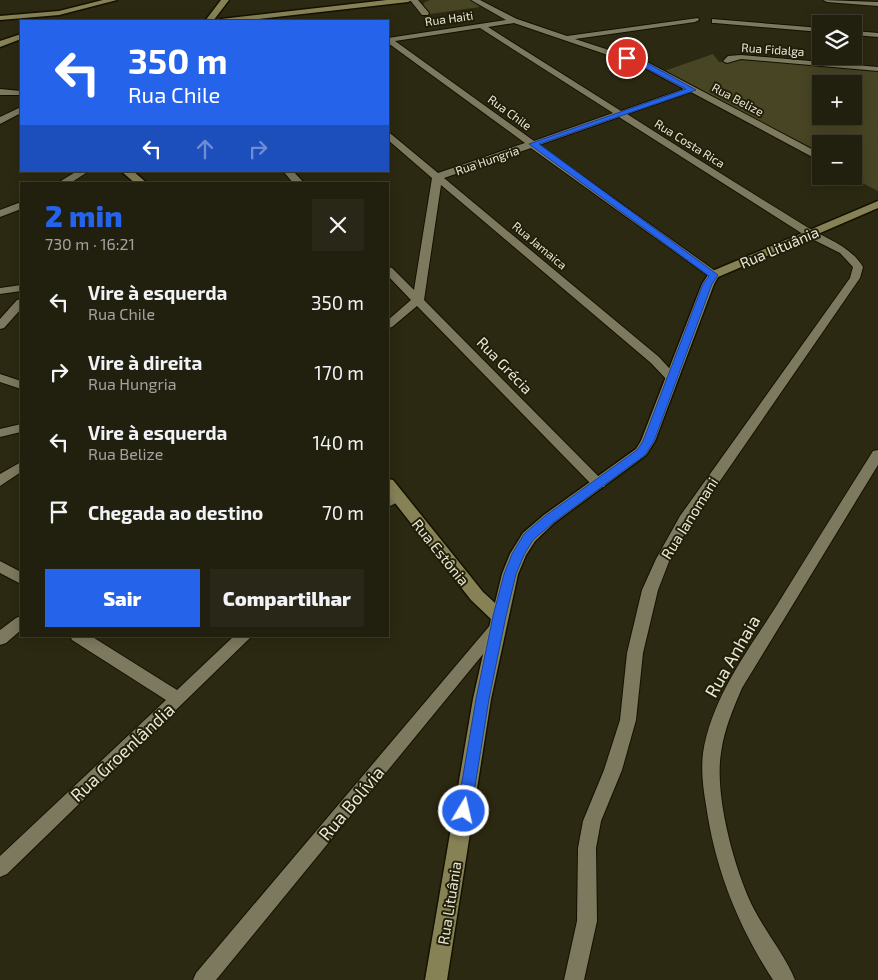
<!DOCTYPE html>
<html lang="pt">
<meta charset="utf-8">
<style>
:root{--surface:#211f0e;--page:#292717;--text:#f1f3f6;--muted:#a2a29e;--line:#3e3d2e;--accent:#2563eb}
body{margin:0;font-family:"Exo 2",sans-serif;background:var(--page);color:var(--text);height:100vh;display:flex;flex-direction:column;font-size:19px;white-space:nowrap}
*{box-sizing:border-box;margin:0}
p{font-size:16px;color:var(--muted)}
.icon{flex:none;width:28px;height:28px;fill:none;stroke:currentColor;stroke-width:2;stroke-linecap:round;stroke-linejoin:round}
.map{position:relative;flex:1;overflow:hidden}
.panel{position:absolute;left:20px;top:182px;width:369px;height:455px;display:flex;flex-direction:column;background:var(--surface);border-radius:0px;box-shadow:0 2px 12px #0003,0 0 0 1px var(--line)}
.panel>*{flex:none}
.guide{position:absolute;left:20px;top:20px;width:369px;height:152px;border-radius:0px;box-shadow:0 2px 12px #0003,0 0 0 1px var(--line);background:#2563eb;color:#fff;overflow:hidden}
.tools{position:absolute;left:812px;top:15px;display:grid;gap:10px}
.tools a{display:grid;place-items:center;width:50px;height:50px;border-radius:0px;background:var(--surface);box-shadow:0 2px 12px #0003,0 0 0 1px var(--line);font-size:25px}
.pin{position:absolute;display:grid;place-items:center;width:42px;height:42px;color:#fff;margin:-21px;border:2px solid #fff;border-radius:50%;box-shadow:0 1px 5px #0007}
.me{position:absolute;width:55px;margin:-28px;rotate:9deg;stroke-linejoin:round;filter:drop-shadow(0 0 4px #0008)}
.turn{display:flex;align-items:center;gap:18px;height:105px;padding:0 25px;font-size:22px}
.turn .icon{width:65px;height:65px;stroke-width:2.5}
.turn b{display:block;font-size:35px;line-height:42px}
.lanes{display:flex;align-items:center;height:48px;padding:0 25px;background:#0003;justify-content:center;gap:25px;direction:ltr}
.lanes .off{opacity:.35}
.round{display:grid;place-items:center;flex:none;width:52px;height:52px;border-radius:0px;background:var(--page)}
.head{display:flex;align-items:center;justify-content:space-between;height:85px;padding:0 25px}
h1{font-size:30px;font-weight:800;line-height:38px;color:var(--accent)}
.cta{display:flex;gap:10px;margin-top:auto;padding:10px 25px}
.cta a{flex:1;height:58px;border-radius:0px;background:var(--accent);color:#fff;font-size:20px;font-weight:800;line-height:58px;text-align:center}
.cta a+a{background:var(--page);color:var(--text)}
ul{padding:0;list-style:none}
li{display:flex;align-items:center;gap:15px;height:70px;padding:0 25px}
li div{flex:1}
li b{display:block;font-size:19px}
li em{font-style:normal}
.map>svg:first-child{display:block}
</style>
<div class="map">
<svg width="878" height="980" viewBox="0 0 878 980">
<rect width="100%" height="100%" fill="#2c2912"/>
<path fill="#484525" fill-rule="evenodd" d="M430,0H471L480,7L430,14L423,5L425,2Z
M713,54L719,62H727L737,57L878,69V191L849,176H854V144H821V155L664,71ZM821,84H854V116H821Z"/>
<g fill="none" stroke-linecap="round" stroke-linejoin="round">
<g stroke="#141100" stroke-width="2">
<path id="street" d="M410,0H418L429,13L428,15H422Z
M471,0H480L517,19L567,36L698,18L699,20L695,22L575,39L649,63L821,154V161L818,160L691,92L627,114C685,151 743,188 802,224C823,238 849,244 863,267L860,278L691,523L670,559L658,590L643,653L636,720L622,770L601,821L596,848L597,921L584,980H564L577,921L578,848L583,821L604,770L620,720L627,653L642,590L656,559L680,516L850,278L853,267L840,253L806,236L619,117L539,145L718,273L719,275L718,277H710L531,148L444,178L659,357L678,378L672,382L668,381L651,363L441,185L424,300L606,484L604,487H594L417,306L392,327L388,328V320L411,300L388,276V267L392,268L414,290L432,178L388,140V133L391,134L438,173L525,143L388,43V38L506,20ZM514,23L643,67L684,89L621,111L488,27ZM480,28L613,113L534,141L395,41Z
M823,0L878,2V6L827,2Z
M712,19L821,28V32L715,23H712Z
M854,31L878,33V37L854,35Z
M741,55L878,67V71L741,59L727,63L723,61L728,56Z
M0,89L21,91V95H0Z
M21,107V113L0,124V117Z
M77,171H89L69,184H56Z
M283,171H293L305,184H294Z
M21,202V209L0,217V210Z
M21,285V291L0,294V288Z
M21,299V309L4,328L0,329V319L17,300Z
M0,374L21,381V389L0,382Z
M21,424V432L0,437V429Z
M878,450V465L742,688C733,709 724,730 721,753C714,795 735,873 755,911C767,934 786,957 795,980H773C738,926 715,869 706,805C703,788 701,770 703,753C712,697 748,651 777,605C809,553 841,502 873,451Z
M21,462V472L0,486V474Z
M397,492L402,494L404,497L402,500L388,507V496Z
M0,561L21,572V584L0,573Z
M21,616V630L6,643L0,645V630L16,618Z
M497,621L502,623L505,627L502,631L216,980H193L196,973L492,623Z
M70,636H91L177,690L234,636H252L7,874L0,877V856L166,700L72,640Z"/>
</g>
<g stroke="#141100" stroke-width="3">
<path id="secondary" d="M103,0H117L59,15L0,20V16L59,11Z
M221,0H229L213,21H205Z
M387,0H412L408,2L241,21H217L221,19Z
M21,34V39L0,47V41Z
M121,171H133L148,184H136Z
M878,201V208L718,277L714,284L655,441L646,455L554,523L535,541L526,555L518,574L491,699L447,980H425L473,699L491,619L471,600L388,494V479L393,480L483,592L495,603L502,574L510,554L523,533L544,515L636,449L641,441L702,284L710,272Z"/>
</g>
<use href="#street" fill="#7c795f" fill-rule="evenodd"/>
<use href="#secondary" fill="#878256" fill-rule="evenodd"/>
</g>
<path fill="#2563eb" stroke="#184099" d="M625,56L649,64L696,90L539,144L718,275L712,284L654,441L645,455L554,522L533,540L524,555L516,574L506,616L489,699L471,811L469,816L464,818L459,816L457,811L476,699L493,616L504,574L512,554L524,534L545,516L637,450L643,441L703,284L709,276L529,144L686,89L644,67L625,59Z"/>
<g text-anchor="middle" dominant-baseline="central" stroke-width="4" stroke-linejoin="round" paint-order="stroke">
<g font-size="12" fill="#e8e7d8" stroke="#221f08">
<text transform="translate(449 18) rotate(-8)">Rua Haiti</text>
<text transform="translate(773 49) rotate(4)">Rua Fidalga</text>
<text transform="translate(738 99) rotate(28)">Rua Belize</text>
<text transform="translate(510 112) rotate(36)">Rua Chile</text>
<text transform="translate(690 143) rotate(32)">Rua Costa Rica</text>
<text transform="translate(487 160) rotate(-19)">Rua Hungria</text>
<text transform="translate(540 245) rotate(40)">Rua Jamaica</text>
</g>
<g font-size="15" fill="#e8e7d8" stroke="#221f08">
<text transform="translate(779 247) rotate(-23)">Rua Lituânia</text>
<text transform="translate(505 365) rotate(46)">Rua Grécia</text>
<text transform="translate(689 518) rotate(-58)">Rua Ianomani</text>
<text transform="translate(441 552) rotate(51)">Rua Estônia</text>
<text transform="translate(449 903) rotate(-81)">Rua Lituânia</text>
</g>
<g font-size="18" fill="#e8e7d8" stroke="#221f08">
<text transform="translate(732 656) rotate(-60)">Rua Anhaia</text>
<text transform="translate(122 752) rotate(-43)">Rua Groenlândia</text>
<text transform="translate(351 803) rotate(-50)">Rua Bolívia</text>
</g>
</g>
</svg>
<div class="tools">
<a><svg class="icon" aria-label="layers" viewBox="0 0 24 24"><path d="M12 4l9 5-9 5-9-5zM3 14l9 5 9-5"/></svg></a>
<a>+</a>
<a>−</a>
</div>
<div class="pin" style="left:627px;top:58px;background:#d93025"><svg class="icon" aria-label="arrive" viewBox="0 0 24 24"><path d="M6 21V4h12l-3 4 3 4H6"/></svg></div>
<svg class="me" style="left:464px;top:811px" viewBox="-20 -20 40 40"><circle r="17" fill="#2563eb" stroke="#fff" stroke-width="3"/><path d="M0-11L8 9 0 5-8 9z" fill="#fff"/></svg>
<div class="guide">
<div class="turn"><svg class="icon" aria-label="left" viewBox="0 0 24 24"><path d="M17 20v-9H6M10 6l-5 5 5 5"/></svg><div><b>350 m</b>Rua Chile</div></div>
<div class="lanes"><svg class="icon" aria-label="left" viewBox="0 0 24 24"><path d="M17 20v-9H6M10 6l-5 5 5 5"/></svg><svg class="icon off" aria-label="ahead" viewBox="0 0 24 24"><path d="M12 20V5M6 11l6-6 6 6"/></svg><svg class="icon off" aria-label="right" viewBox="0 0 24 24"><path d="M7 20v-9h11M14 6l5 5-5 5"/></svg></div>
</div>
<section class="panel">
<div class="head"><div><h1>2 min</h1><p>730 m · 16:21</p></div><a class="round"><svg class="icon" aria-label="close" viewBox="0 0 24 24"><path d="M6 6l12 12M18 6L6 18"/></svg></a></div>
<ul>
<li><svg class="icon" aria-label="left" viewBox="0 0 24 24"><path d="M17 20v-9H6M10 6l-5 5 5 5"/></svg><div><b>Vire à esquerda</b><p>Rua Chile</p></div><em>350 m</em></li>
<li><svg class="icon" aria-label="right" viewBox="0 0 24 24"><path d="M7 20v-9h11M14 6l5 5-5 5"/></svg><div><b>Vire à direita</b><p>Rua Hungria</p></div><em>170 m</em></li>
<li><svg class="icon" aria-label="left" viewBox="0 0 24 24"><path d="M17 20v-9H6M10 6l-5 5 5 5"/></svg><div><b>Vire à esquerda</b><p>Rua Belize</p></div><em>140 m</em></li>
<li><svg class="icon" aria-label="arrive" viewBox="0 0 24 24"><path d="M6 21V4h12l-3 4 3 4H6"/></svg><div><b>Chegada ao destino</b></div><em>70 m</em></li>
</ul>
<div class="cta"><a>Sair</a><a>Compartilhar</a></div>
</section>
</div>
